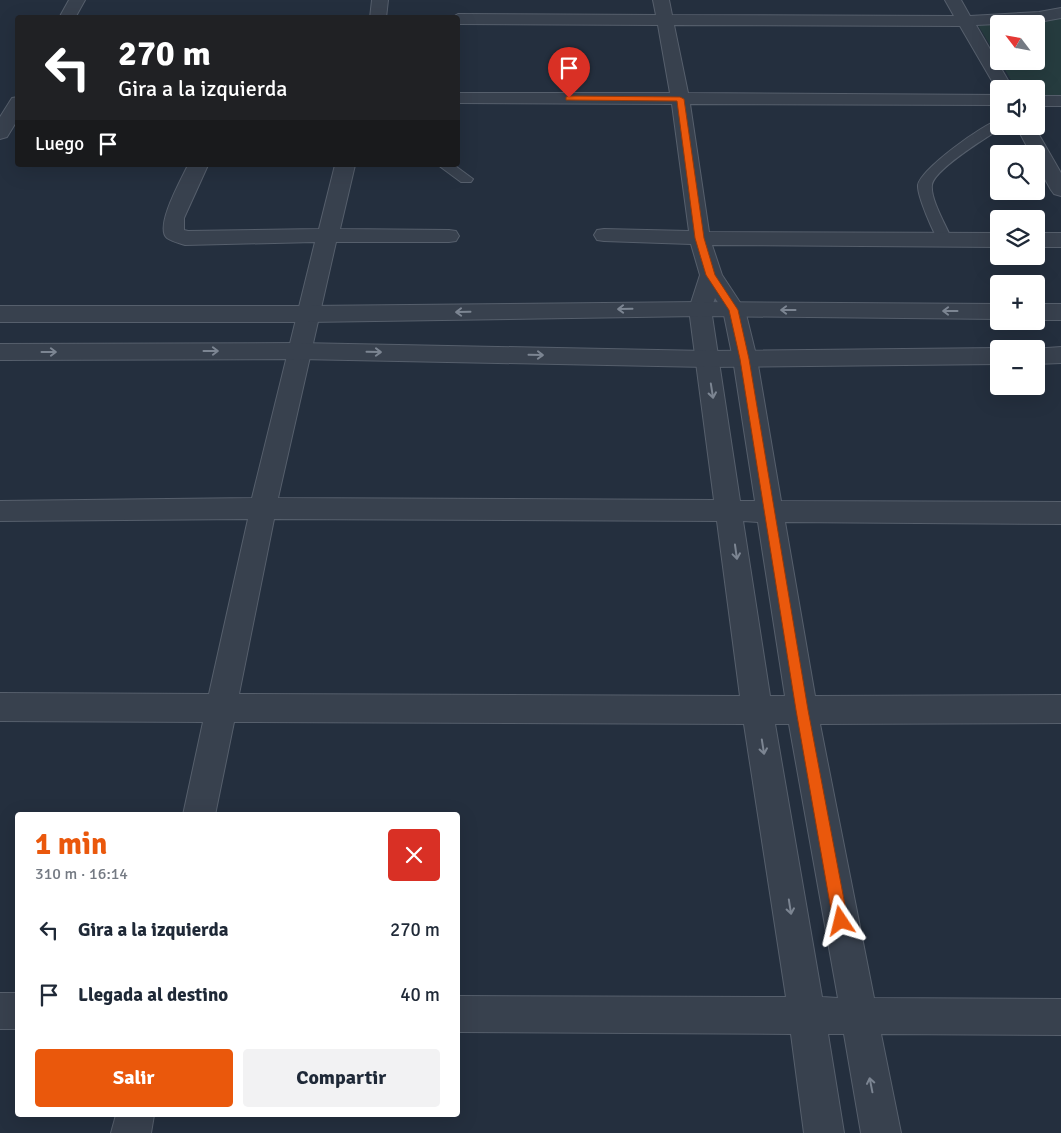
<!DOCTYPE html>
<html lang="es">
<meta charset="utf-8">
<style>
:root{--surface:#fff;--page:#f2f2f3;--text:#1f2937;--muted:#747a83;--accent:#ea580c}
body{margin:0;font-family:Signika,sans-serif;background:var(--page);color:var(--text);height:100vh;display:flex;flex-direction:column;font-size:19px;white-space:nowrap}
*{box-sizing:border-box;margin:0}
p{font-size:16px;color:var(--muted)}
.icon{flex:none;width:28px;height:28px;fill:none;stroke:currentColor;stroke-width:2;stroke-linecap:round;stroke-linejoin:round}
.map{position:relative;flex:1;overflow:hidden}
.drawer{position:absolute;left:15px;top:812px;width:445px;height:305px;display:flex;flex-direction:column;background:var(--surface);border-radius:5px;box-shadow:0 5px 20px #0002}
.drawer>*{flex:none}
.banner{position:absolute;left:15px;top:15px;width:445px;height:152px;border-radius:5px;box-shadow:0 5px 20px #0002;background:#202124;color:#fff;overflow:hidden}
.needle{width:32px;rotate:301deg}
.buttons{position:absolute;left:990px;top:15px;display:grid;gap:10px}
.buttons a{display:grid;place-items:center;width:55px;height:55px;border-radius:5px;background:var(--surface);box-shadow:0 5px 20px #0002;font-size:25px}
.pin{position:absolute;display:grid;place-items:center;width:42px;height:42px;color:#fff;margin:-51px -21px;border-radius:50% 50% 50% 0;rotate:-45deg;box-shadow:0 0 5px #0007}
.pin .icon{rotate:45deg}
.me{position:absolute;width:55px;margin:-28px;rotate:350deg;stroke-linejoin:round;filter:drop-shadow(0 0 4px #0008)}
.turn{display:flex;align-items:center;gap:18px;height:105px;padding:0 20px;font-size:22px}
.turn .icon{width:65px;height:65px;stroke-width:2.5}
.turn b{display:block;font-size:35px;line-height:42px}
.then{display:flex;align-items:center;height:48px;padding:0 20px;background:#0003;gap:10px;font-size:19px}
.round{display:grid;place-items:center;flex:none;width:52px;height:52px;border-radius:5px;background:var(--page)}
.head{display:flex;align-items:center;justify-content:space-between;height:85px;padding:0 20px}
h1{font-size:30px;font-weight:700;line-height:38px;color:var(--accent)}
.action{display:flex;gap:10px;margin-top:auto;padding:10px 20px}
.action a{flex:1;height:58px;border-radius:5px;background:var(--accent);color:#fff;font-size:20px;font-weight:700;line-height:58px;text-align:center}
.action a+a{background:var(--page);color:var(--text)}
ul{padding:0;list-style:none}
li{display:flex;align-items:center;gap:15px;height:65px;padding:0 20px}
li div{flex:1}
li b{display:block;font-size:19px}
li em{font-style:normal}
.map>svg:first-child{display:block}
</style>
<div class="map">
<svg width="1061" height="1133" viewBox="0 0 1061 1133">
<rect width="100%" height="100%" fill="#242f3e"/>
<path fill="#263c3f" d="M1061,18V97L1036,96V89H1016L1000,61H1036V24H999V60L978,25Z"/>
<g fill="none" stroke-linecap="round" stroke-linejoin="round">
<g stroke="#565f6c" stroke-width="2">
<path id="service" d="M999,120V126L1003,127C989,136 934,169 932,185C930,199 947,227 952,240L950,243H940C934,234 917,196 918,185C921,169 983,124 999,120Z
M438,165H454L473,179L471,182H461Z"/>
</g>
<g stroke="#565f6c" stroke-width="2">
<path id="minor" d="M69,0H85L75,18H59Z
M372,0H388L386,18H370Z
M653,0H669L672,15L954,16L945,0H961L970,16L1039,12L1061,8V18L1039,22L976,25L1013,89H999V93L960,26L674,25L688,93L999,95V105L690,104L709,232L999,233V247L712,245L722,275L745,310L757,359L781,501L1061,502V524L785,522L815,696L1061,695V723L820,724L874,998L1061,999V1035L881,1034L901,1133H861L844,1034H828L844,1133H804L791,1034L458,1032V996L786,997L744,724L234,722L215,815H183L203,722L0,721V693L209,694L248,519L0,521V501L252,498L315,242L185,245C179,243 171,241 167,238C154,227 182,178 188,165H208L184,218V230L188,231L319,229L335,165H355L340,229L449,230L456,231L459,236L456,241L449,242H336L278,498L714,500L689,309L700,275L691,244L604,241L597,240L594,235L597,230L604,229L689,231L672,104L458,103V93H670L658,25L458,24V18H451L458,14L656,15ZM715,298L723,310L733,359L755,501H740L711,309ZM274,519L717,521L740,696L239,694ZM743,521L758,522L785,696H770ZM775,724H789L838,998L822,997Z
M1036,96H1061V106H1036Z
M18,97V119L7,137L0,139V117L12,98Z
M1016,126H1034L1061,173V196L1054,194L1051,190L1036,163V154H1031Z
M1036,233H1061V247H1036Z
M0,993H18V1029H0Z
M116,1115H154L151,1133H111Z"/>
</g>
<g stroke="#565f6c" stroke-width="2">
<path id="tertiary" d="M700,302L999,304V319L700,316L308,322H0V306H308Z
M1036,304H1061V320H1036Z
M299,343L707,351L999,348L1002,349H999V364L707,367L299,359L0,360V344Z
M1061,347V363L1036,364V349H1033Z"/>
</g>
<use href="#service" fill="#38414e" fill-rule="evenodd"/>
<use href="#minor" fill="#38414e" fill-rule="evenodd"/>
<use href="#tertiary" fill="#38414e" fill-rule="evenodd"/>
</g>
<defs><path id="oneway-shaft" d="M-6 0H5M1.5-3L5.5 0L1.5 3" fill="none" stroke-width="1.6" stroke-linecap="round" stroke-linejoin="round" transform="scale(1.25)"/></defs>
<g stroke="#7c8592">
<use href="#oneway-shaft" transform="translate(625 309) rotate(179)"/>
<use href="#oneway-shaft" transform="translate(788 310) rotate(-180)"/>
<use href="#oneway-shaft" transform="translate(950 311) rotate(-180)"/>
<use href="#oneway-shaft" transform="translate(463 312) rotate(179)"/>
<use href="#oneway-shaft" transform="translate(211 351)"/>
<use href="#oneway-shaft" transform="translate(49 352)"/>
<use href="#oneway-shaft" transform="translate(374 352) rotate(1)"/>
<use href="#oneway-shaft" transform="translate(536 355) rotate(1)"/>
<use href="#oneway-shaft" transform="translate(712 391) rotate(81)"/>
<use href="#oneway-shaft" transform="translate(736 552) rotate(82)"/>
<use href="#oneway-shaft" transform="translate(763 747) rotate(81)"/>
<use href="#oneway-shaft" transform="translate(790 907) rotate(81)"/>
<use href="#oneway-shaft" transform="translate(871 1085) rotate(-101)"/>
</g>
<path fill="#ea580c" stroke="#983908" d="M569,96L680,97L684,99L704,238L715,275L738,310L749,359L808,710L848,921L846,926L841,928L836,926L833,921L796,710L740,359L729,310L706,275L695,238L677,101L566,100V97Z"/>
</svg>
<div class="buttons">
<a><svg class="needle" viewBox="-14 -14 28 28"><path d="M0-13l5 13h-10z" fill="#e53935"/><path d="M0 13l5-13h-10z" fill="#747a83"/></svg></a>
<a><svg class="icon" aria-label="sound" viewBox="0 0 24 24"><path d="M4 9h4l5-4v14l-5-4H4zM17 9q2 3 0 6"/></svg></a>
<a><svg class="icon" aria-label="search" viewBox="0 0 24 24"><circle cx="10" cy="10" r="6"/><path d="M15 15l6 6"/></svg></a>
<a><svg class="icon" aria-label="layers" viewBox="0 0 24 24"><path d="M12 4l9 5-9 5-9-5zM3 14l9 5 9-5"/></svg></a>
<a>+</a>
<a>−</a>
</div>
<div class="pin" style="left:569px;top:98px;background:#d93025"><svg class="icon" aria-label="arrive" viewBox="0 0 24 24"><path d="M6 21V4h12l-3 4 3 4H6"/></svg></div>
<svg class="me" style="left:841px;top:921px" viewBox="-20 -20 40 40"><path d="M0-17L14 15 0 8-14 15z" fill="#ea580c" stroke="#fff" stroke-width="4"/></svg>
<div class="banner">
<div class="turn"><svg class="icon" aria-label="left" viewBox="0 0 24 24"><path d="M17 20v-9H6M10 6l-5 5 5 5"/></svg><div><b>270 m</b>Gira a la izquierda</div></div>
<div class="then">Luego<svg class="icon" aria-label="arrive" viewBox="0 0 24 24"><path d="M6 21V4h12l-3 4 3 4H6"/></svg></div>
</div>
<section class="drawer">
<div class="head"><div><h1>1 min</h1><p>310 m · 16:14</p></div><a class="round" style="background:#d93025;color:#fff"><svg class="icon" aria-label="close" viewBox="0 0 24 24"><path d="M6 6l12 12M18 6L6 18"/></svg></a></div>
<ul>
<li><svg class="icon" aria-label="left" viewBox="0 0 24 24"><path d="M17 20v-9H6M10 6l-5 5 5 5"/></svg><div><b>Gira a la izquierda</b></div><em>270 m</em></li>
<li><svg class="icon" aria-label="arrive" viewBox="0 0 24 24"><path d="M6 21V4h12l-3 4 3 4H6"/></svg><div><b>Llegada al destino</b></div><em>40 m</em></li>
</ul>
<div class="action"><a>Salir</a><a>Compartir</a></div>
</section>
</div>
